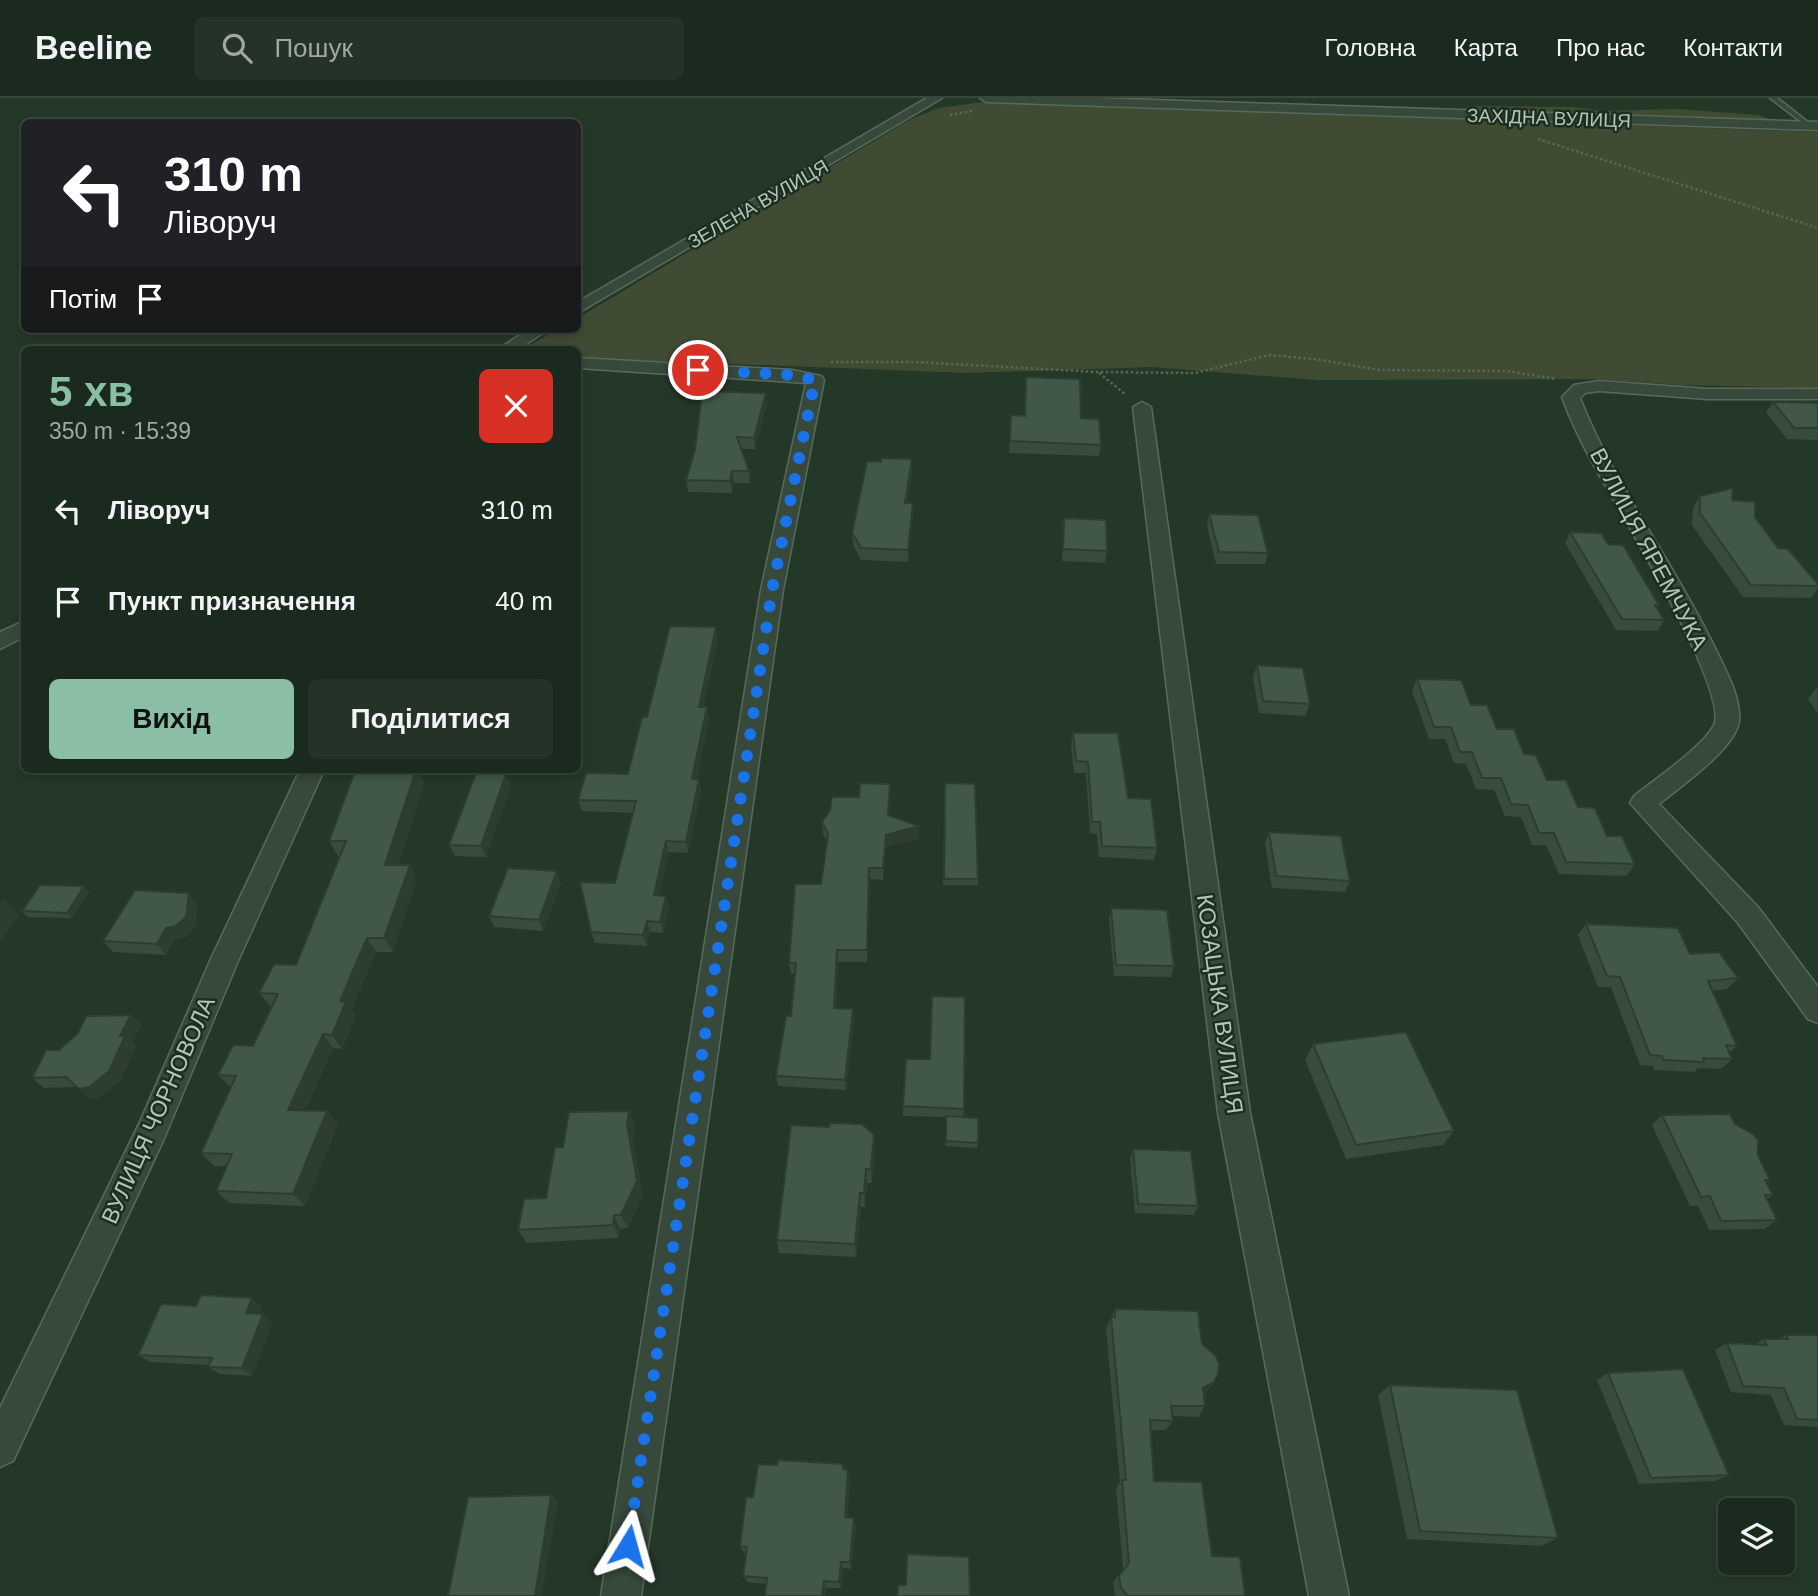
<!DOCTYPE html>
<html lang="uk">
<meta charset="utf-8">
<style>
:root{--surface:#1b2a1e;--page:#243227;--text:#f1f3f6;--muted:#a0a7a4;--line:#39463c;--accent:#8abfa5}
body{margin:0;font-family:Helvetica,sans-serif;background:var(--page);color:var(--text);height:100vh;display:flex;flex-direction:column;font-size:26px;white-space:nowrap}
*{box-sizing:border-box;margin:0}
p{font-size:23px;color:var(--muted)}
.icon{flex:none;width:38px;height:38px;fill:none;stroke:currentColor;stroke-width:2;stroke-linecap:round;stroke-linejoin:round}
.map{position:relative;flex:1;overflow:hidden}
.panel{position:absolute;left:21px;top:248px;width:560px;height:427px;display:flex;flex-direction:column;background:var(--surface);border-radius:10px;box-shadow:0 4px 10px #0003,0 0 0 2px var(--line)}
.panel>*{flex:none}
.banner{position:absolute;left:21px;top:21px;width:560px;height:214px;border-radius:10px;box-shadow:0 4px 10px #0003,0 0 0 2px var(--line);background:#202124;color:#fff;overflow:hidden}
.controls{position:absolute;left:1718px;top:1400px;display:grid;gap:14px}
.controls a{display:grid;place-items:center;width:77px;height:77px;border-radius:10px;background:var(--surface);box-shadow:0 4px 10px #0003,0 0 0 2px var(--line);font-size:35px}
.pin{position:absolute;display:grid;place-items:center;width:60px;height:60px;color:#fff;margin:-30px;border:4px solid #fff;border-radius:50%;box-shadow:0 2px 7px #0007}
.me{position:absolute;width:77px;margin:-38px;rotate:8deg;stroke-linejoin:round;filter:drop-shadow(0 0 5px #0008)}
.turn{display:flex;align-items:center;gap:24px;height:147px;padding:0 28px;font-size:32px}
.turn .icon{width:91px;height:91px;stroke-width:2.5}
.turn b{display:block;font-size:49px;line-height:60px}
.then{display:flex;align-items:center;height:66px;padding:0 28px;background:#0003;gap:14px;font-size:26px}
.round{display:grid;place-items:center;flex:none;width:74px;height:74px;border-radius:10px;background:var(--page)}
.head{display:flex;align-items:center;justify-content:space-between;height:119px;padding:0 28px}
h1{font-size:42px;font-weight:700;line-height:52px;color:var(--accent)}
.button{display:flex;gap:14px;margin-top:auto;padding:14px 28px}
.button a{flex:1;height:80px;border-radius:10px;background:var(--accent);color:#111;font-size:28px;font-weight:700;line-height:80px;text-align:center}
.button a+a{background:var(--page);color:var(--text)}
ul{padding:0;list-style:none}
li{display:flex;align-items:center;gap:21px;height:91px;padding:0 28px}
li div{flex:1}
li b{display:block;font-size:26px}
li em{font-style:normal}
header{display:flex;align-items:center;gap:42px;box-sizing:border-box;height:98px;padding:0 35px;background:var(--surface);border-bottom:2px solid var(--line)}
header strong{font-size:33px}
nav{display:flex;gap:38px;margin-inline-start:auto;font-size:24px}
.search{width:490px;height:63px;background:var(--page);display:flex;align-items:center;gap:18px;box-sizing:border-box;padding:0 24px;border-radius:10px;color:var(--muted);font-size:26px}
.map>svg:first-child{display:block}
</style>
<header>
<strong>Beeline</strong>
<div class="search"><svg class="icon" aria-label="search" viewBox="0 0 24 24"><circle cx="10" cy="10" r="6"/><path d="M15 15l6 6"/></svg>Пошук</div>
<nav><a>Головна</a><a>Карта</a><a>Про нас</a><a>Контакти</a></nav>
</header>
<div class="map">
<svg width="1818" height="1498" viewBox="0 0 1818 1498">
<rect width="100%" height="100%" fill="#243828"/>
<path fill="#404b34" d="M983,4L1818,34V290L1683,287L1593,281L1318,282L1151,269L967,275L578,260V252H527L529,248L558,231H578V220L911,21L939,10Z
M1473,8L1573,9L1602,13L1678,11L1758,17L1776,23L1486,16L1470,12L1469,9Z"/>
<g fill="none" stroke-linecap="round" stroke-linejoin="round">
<g stroke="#576a5c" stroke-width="3">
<path id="service" d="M1770,0H1777L1813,28L1808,29Z"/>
</g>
<g stroke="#576a5c" stroke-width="3">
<path id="minor" d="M927,0H942L578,215V204Z
M980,0H1094L1818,24V32L986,4Z
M529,231H549L517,252H497Z
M578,260L792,272L821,278L824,282L783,492L641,1498H601L761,492L806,285L578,270Z
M1599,283L1708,291H1818V301H1708L1599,293L1585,295L1580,300C1615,389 1675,466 1716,552C1726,573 1741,599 1739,623C1736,650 1680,689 1659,706L1758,809L1818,889V925L1808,921L1738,825L1630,705L1634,698C1654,682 1703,649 1714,627C1730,592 1613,403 1591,362C1580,342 1570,321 1562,299L1574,287Z
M1142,304L1151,309L1250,1015L1349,1498H1309L1218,1015L1133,309Z
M24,523V539L0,551V534Z
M300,672H324L238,863L163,1043L13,1363L0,1369V1310L139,1026L210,863Z"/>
</g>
<path stroke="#586754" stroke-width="2.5" stroke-dasharray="2.5 2.5" stroke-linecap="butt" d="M950,17L972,13
M1538,41L1818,130
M831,264H915L1097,274L1195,275L1269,257L1315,261L1379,272L1507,273L1556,281
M1099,275L1125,296"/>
<use href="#service" fill="#37493b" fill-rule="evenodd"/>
<use href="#minor" fill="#37493b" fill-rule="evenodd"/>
</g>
<path fill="#374c3b" d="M1026,279L1081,320L1101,347L1099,358L1009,355L1011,317L1024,318Z
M1773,304L1818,305V342L1787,341L1766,315Z
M767,306L755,351H741L749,373L750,385H734L732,395L688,394L686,382Z
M881,364L912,373L907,405L913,417L908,464L861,462L853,446L852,435Z
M1700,398L1732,402L1778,450L1818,486V490L1811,500L1743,499L1692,427L1693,410Z
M1209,416L1268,455L1265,466H1216L1207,428Z
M1064,420L1107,453L1105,465L1062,463Z
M1570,434L1608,446L1659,507L1657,510L1664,522L1658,533L1616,532L1565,445Z
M718,541L703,609L709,620L697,682H699L701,693L688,755L669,754L659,797L669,809L663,835L650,834L647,848L595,845L591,834L615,785L633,715L582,713L578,702L628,676L647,619Z
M1257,567L1310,606L1305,618L1259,615L1253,579Z
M1417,581L1471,607L1524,656L1547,682L1578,709L1635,766L1627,778L1559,776L1546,747H1532L1521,719L1505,718L1494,692L1476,691L1466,666L1454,665L1445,641H1429L1412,593Z
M1817,589H1818V616L1808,601Z
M1073,635L1128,700L1157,750L1154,762L1099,759L1097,736L1090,735L1086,675H1074L1071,647Z
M391,672H417L424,686L398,767H410L417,782L393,854H376L352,911L356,918L342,951L333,950L305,1013H327L338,1026L305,1108L229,1105L216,1093L227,1068H214L201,1055L231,990L218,977L253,948L271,909L259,895L296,867L340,758H338L329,743Z
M506,676L511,688L486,759L455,758L449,747Z
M945,685L978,781V787H943Z
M890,698L889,717L919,740L886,749L883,782L870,781L867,864H838L836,910L853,911L854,921L846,992L778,988L776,978L791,918L795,876H791L789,865L821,786L827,743L823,736L822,724L859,699Z
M1269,734L1350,783L1345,794L1272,790L1265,746Z
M561,785L543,833L494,829L489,818Z
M89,794L72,820L28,819L22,813Z
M198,807L195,830L185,839L175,841L166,857L113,854L103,843Z
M1111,810L1174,868L1171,879L1114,878L1109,821Z
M1586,826L1690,856L1738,880L1727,891L1712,893L1737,948L1729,955L1732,961L1721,971L1698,970L1694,974L1654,972L1653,968L1640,967L1611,889H1598L1578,837Z
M131,917L141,927L132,945L136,949L120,983L100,999L90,1001L77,989L44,990L32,980L59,952Z
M1313,946L1454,1033L1443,1047L1346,1061L1305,962Z
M903,1008L964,1011L963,1019L978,1045L977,1050L945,1048L946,1019L903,1018Z
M629,1013L635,1027L633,1041L643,1097L628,1130L620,1131L619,1140L527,1145L518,1132L546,1100L563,1049Z
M1662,1017L1735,1026L1758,1057L1770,1082L1766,1085L1773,1097L1767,1101L1777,1122L1764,1131L1709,1132L1698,1108H1690L1652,1027Z
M874,1037L875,1052L872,1085H867L865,1109H861L856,1159L779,1155L777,1142Z
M1133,1051L1198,1108L1194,1117L1135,1115L1130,1060Z
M196,1208H262L259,1216L273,1224L252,1278L220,1276L208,1269L209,1267L150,1264L138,1257Z
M1115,1211L1202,1246L1214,1284L1207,1294L1203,1296L1205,1308L1198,1319L1172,1318L1173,1323L1166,1332H1151L1154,1383L1212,1458L1245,1498H1116L1115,1497L1113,1484L1123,1471L1116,1390L1120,1384L1106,1231Z
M1786,1237H1818V1329L1784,1327L1771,1297L1731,1294L1715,1252L1727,1245L1754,1247L1764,1241H1779Z
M1608,1275L1729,1377L1715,1383L1639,1386L1597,1282Z
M1390,1287L1558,1440L1541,1448L1407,1441L1378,1297Z
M844,1371L850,1381L847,1419L856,1428L851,1471L843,1470L841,1490H826L825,1498H765L766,1486L748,1484L743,1478L746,1455H744L740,1448L753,1399Z"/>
<path fill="#2d3e30" d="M766,295L767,306L755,351L754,340Z
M912,361V373L906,417L905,405Z
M732,373L734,385L732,395L730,383Z
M913,405V417L908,464V452Z
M716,529L718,541L701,620L699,609Z
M707,609L709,620L695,693L692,681Z
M416,672L424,686L393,782L385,767Z
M506,676L511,688L486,759L481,748Z
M699,682L701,693L688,755L686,744Z
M919,728V740L886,749L883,782V770L886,737Z
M666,743L669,754L657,808L654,797Z
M410,767L417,782L393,854L384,840Z
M869,770L870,781L867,864V852Z
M557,773L561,785L543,833L539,822Z
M84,788L89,794L72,820L67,815Z
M189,795L198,807L195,830L185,839L175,841L166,857L157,846Z
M666,798L669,809L663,835L660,824Z
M3,801L19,817L2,842L0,841V804Z
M647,823L650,834L647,848L643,837Z
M367,840L376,854L352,911L356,918L342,951L332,937L340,903Z
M837,852L838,864L835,921L834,910Z
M853,911L854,921L846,992L845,982Z
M131,917L141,927L132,945L136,949L120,983L100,999L90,1001L79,991L120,938Z
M323,936L333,950L300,1025L288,1012Z
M327,1013L338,1026L305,1108L293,1096Z
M629,1013L635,1027L633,1041L643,1097L628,1130L621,1117L627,1026Z
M874,1037L875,1052L872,1085L871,1071Z
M866,1071L867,1085L865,1109L864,1095Z
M860,1095L861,1109L856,1159L855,1146Z
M614,1117L620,1131L619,1140L613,1127Z
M252,1200L262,1208L256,1223L246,1215Z
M263,1216L273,1224L252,1278L242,1270Z
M1214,1284L1207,1294L1195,1300L1203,1290Z
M848,1372L850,1381L846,1427L845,1419Z
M551,1397L558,1403L542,1498H535Z
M854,1420L856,1428L851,1471L850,1464Z
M841,1464L843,1470L841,1490L839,1484Z
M824,1483L826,1490L825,1498H822Z"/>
<path fill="#405845" stroke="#2d3e30" stroke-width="2" d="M1026,279L1080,281L1081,320L1099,321L1101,347L1010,343L1011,317L1025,318Z
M702,293L766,295L754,340L737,339L749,373H732L730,383L686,382L695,352Z
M1773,304L1818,305V330H1794Z
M881,360L912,361L905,405H913L908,452L861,450L852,435L867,363L881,364Z
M1733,390L1732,402L1755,404V419L1778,450L1788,451L1818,486V488L1751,487L1700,415V398Z
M1209,416L1258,417L1268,455L1219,454Z
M1064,420L1106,422L1107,453L1063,451Z
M1570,434L1601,435L1608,446L1623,447L1659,507H1655L1664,522L1622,521Z
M670,528L716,529L699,609H707L692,681L699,682L686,744L666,743L654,797L666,798L660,824L647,823L643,837L591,834L580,784L615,785L636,703L578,702L586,675L628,676L642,619H647Z
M1257,567L1303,570L1310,606L1263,603Z
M1417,581L1461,582L1471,607H1487L1497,631H1514L1524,656L1536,657L1547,682H1566L1578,709L1595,710L1607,738H1622L1635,766L1566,764L1554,735H1539L1528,707L1511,706L1501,680H1482L1472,654H1460L1451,629H1434Z
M1073,635H1118L1128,700L1151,701L1157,750L1102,748L1100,724H1092L1088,664L1076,663Z
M391,672H416L385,767H410L384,840H367L340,903L346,904L332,937L323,936L288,1012L327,1013L293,1096L216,1093L232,1056L201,1055L236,978L218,977L233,947L253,948L278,896L259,895L274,866L296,867L346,743H329L355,673Z
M476,675L506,676L481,748L449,747Z
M860,685L890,686L888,717L919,728L886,737L883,770H869L867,852H837L834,910L853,911L845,982L776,978L786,918H791L796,865H789L795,786H821L828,736L822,724L830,712L832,699H859Z
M945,685L975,686L978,781H944Z
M1269,734L1341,738L1350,783L1276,778Z
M508,770L557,773L539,822L489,818Z
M40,787L84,788L67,815L22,813Z
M135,792L189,795L186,819L176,828L166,830L157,846L103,843Z
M1111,810L1167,812L1174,868L1116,867Z
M1586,826L1678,830L1690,856L1719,854L1738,880L1708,883L1737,948L1726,947L1732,961L1703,960L1704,964L1664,962L1662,958L1650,957L1620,879L1607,878Z
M932,898L965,899L964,1011L903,1008L906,961H930Z
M131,917L120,938H125L109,973L89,989L79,991L66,979L32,980L46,952H59L78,935L86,918Z
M1406,934L1454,1033L1356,1047L1313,946Z
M629,1013L627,1026L637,1083L621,1117H614L613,1127L518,1132L524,1101L546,1100L555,1049H563L569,1014Z
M1730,1016L1735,1026L1753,1036L1758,1042V1057L1770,1082H1765L1773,1097H1765L1777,1122L1721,1123L1710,1098L1701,1099L1662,1017Z
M946,1018L978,1020V1045L946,1043Z
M830,1025L862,1026L874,1037L871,1071H866L864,1095H860L855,1146L777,1142L791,1027L829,1029Z
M1133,1051L1191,1053L1198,1108L1138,1106Z
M201,1197L252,1200L246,1215L263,1216L242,1270L208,1269L212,1260L138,1257L161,1206L196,1208Z
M1115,1211L1198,1213L1202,1246L1216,1258L1219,1266L1218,1276L1214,1284L1203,1290L1205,1308H1171L1173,1323L1150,1322L1154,1383L1202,1384L1212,1458L1240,1459L1245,1498H1128L1121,1490L1119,1478L1129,1465L1122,1382H1126L1111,1219H1115Z
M1786,1237H1818V1322L1797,1321L1784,1290L1743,1288L1727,1245L1767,1247L1764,1241H1788Z
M1683,1271L1729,1377L1651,1380L1608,1275Z
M1390,1287L1517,1292L1558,1440L1420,1433Z
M778,1362L843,1366V1371L848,1372L845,1419L854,1420L850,1464H841L839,1484L824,1483L822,1498H765L767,1480L743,1478L747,1449L740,1448L746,1399H753L758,1366L777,1367Z
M551,1397L535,1498H448L468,1399Z
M907,1456L969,1459L970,1498H897L898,1487H906Z"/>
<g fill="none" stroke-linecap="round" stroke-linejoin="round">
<path stroke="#1a73e8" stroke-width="12" stroke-dasharray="0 21.6" d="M628,1448L772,492L815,282L792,277L698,272"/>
</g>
<g text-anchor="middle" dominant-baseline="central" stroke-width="5" stroke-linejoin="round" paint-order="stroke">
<g font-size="19" fill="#b2c5b7" stroke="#1c2e20">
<text transform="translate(1549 20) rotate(2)">ЗАХІДНА ВУЛИЦЯ</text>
<text transform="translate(758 106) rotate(-30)">ЗЕЛЕНА ВУЛИЦЯ</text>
</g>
<g font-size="23" fill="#b2c5b7" stroke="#1c2e20">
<text transform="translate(1649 451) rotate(62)">ВУЛИЦЯ ЯРЕМЧУКА</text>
<text transform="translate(1220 906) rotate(82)">КОЗАЦЬКА ВУЛИЦЯ</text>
<text transform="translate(158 1012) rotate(-66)">ВУЛИЦЯ ЧОРНОВОЛА</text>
</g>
</g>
</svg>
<div class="controls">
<a><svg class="icon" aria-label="layers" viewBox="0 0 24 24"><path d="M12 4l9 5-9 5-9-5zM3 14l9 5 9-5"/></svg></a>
</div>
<div class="pin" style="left:698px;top:272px;background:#d93025"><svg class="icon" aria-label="arrive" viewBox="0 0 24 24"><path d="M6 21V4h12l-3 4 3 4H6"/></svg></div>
<svg class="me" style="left:628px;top:1448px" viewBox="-20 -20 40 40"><path d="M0-17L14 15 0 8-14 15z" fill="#1a73e8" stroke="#fff" stroke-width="4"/></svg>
<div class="banner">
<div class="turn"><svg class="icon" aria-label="left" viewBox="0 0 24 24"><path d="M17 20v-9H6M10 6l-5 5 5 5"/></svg><div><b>310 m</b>Ліворуч</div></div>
<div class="then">Потім<svg class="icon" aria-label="arrive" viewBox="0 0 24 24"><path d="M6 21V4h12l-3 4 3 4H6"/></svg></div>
</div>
<section class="panel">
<div class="head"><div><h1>5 хв</h1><p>350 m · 15:39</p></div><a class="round" style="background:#d93025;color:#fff"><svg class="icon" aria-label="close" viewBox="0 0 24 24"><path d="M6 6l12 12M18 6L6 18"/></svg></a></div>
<ul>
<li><svg class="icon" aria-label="left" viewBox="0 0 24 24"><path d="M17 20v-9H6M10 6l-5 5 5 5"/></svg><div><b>Ліворуч</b></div><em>310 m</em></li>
<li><svg class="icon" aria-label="arrive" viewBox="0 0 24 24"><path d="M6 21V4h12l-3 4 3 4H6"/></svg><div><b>Пункт призначення</b></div><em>40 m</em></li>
</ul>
<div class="button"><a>Вихід</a><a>Поділитися</a></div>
</section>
</div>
